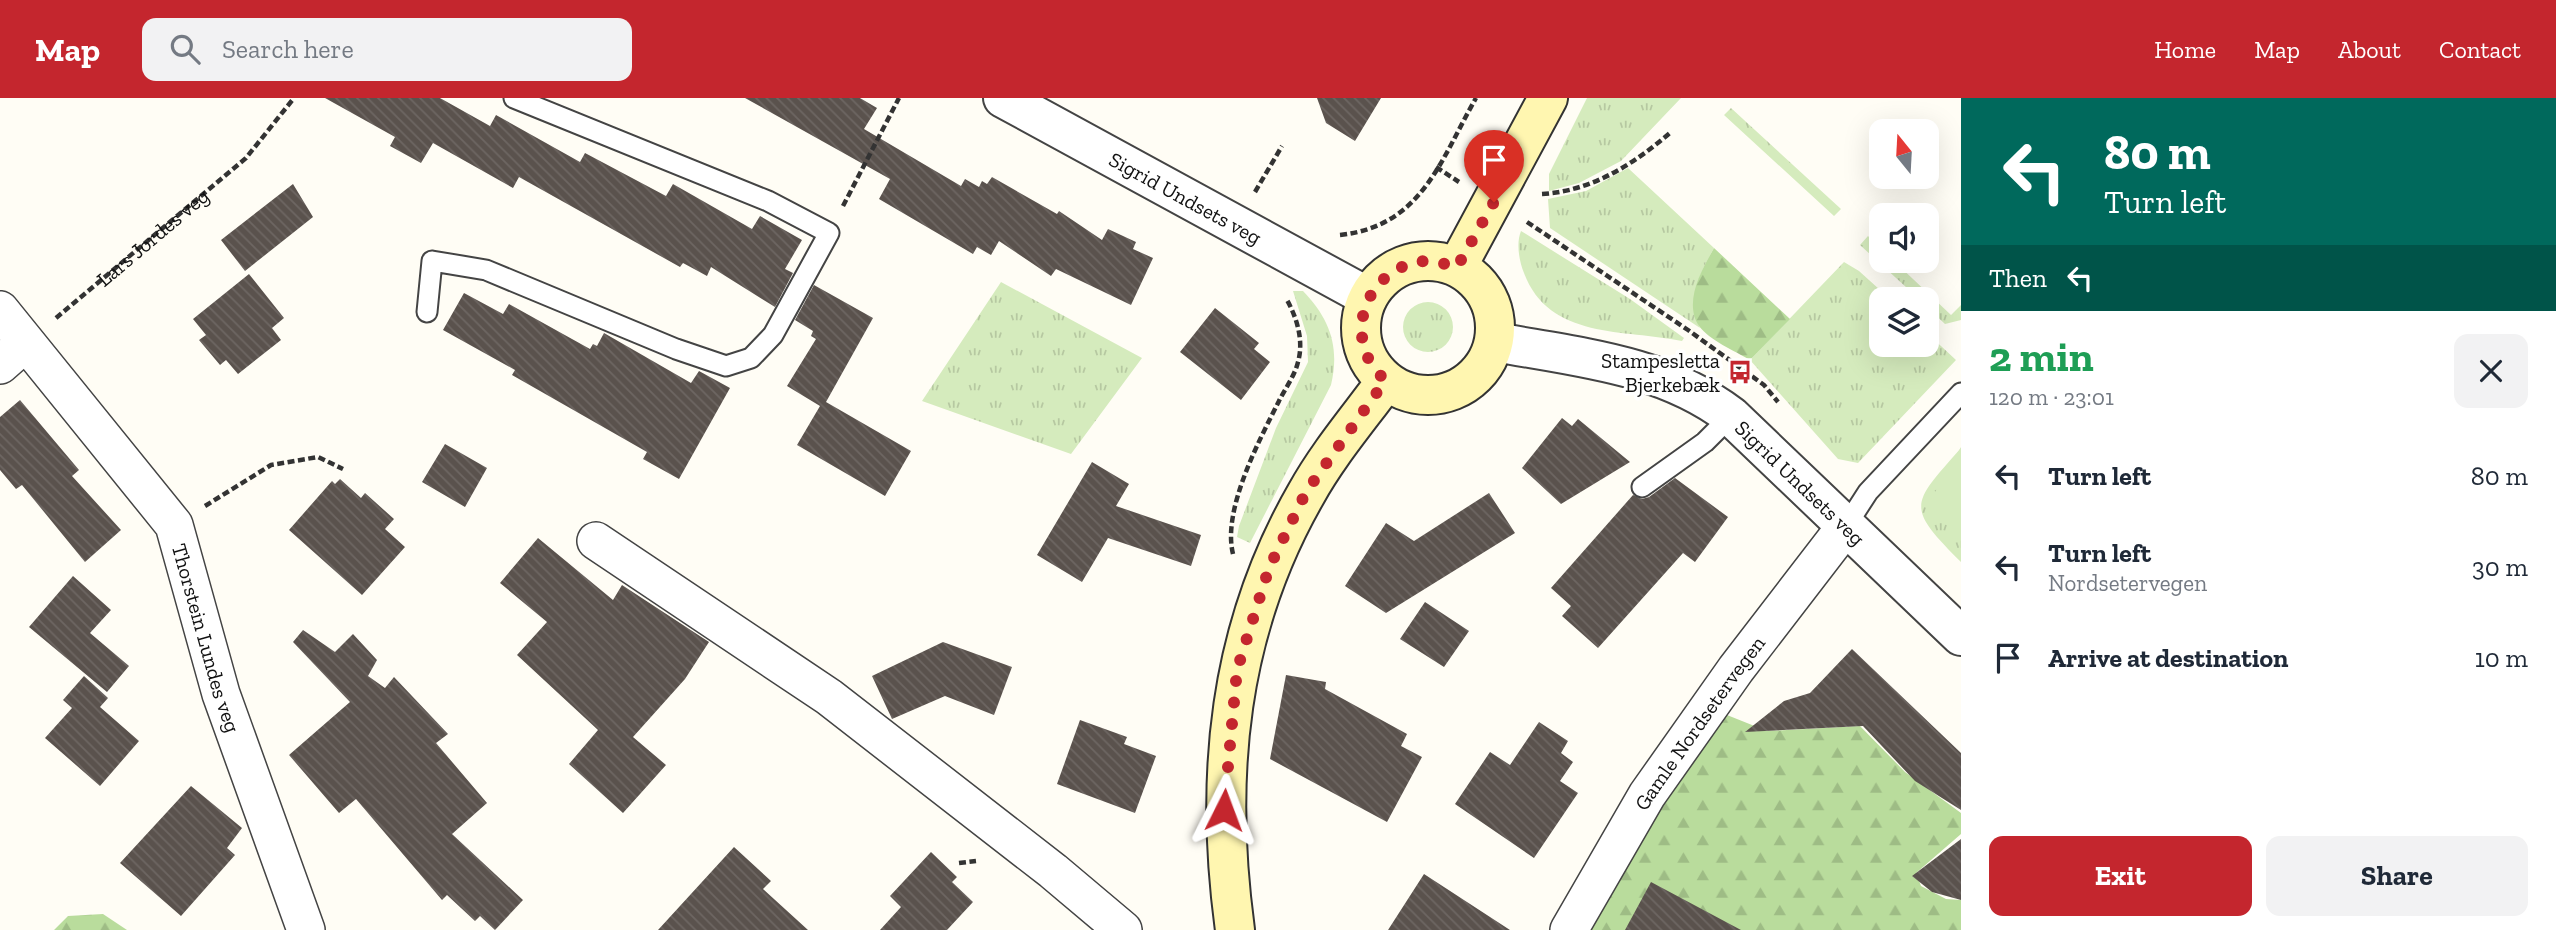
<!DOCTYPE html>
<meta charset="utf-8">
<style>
:root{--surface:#fff;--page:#f2f2f3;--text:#1f2937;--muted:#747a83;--accent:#c4262e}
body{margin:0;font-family:"Zilla Slab",serif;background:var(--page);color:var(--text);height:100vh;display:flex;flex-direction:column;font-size:26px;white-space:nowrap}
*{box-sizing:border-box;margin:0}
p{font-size:23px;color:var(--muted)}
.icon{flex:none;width:38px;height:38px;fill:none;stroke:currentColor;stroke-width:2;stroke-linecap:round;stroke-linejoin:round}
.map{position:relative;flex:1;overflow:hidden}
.side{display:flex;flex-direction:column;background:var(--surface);width:595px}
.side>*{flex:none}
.top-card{background:#00695c;color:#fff;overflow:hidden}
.needle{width:46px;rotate:342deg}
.controls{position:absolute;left:1869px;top:21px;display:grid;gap:14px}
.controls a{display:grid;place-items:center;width:70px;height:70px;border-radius:14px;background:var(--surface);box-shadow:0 7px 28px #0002;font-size:35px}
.pin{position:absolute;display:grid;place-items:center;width:60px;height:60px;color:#fff;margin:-72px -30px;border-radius:50% 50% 50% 0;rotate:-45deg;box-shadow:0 0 7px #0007}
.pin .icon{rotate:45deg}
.me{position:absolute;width:77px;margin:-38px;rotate:3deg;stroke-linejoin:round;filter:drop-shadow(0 0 5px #0008)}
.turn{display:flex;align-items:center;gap:24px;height:147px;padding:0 28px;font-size:32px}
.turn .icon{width:91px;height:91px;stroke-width:2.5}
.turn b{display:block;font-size:49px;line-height:60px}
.then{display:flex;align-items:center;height:66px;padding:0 28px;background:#0003;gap:14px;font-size:26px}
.round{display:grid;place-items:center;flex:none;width:74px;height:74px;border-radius:14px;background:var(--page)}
.summary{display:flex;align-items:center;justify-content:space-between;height:119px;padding:0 28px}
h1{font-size:42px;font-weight:800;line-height:52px;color:#1e9e55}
.button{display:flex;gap:14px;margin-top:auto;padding:14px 28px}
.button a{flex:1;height:80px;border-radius:14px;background:var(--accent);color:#fff;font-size:28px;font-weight:800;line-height:80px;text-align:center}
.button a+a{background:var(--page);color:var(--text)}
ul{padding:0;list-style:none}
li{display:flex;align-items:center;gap:21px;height:91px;padding:0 28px}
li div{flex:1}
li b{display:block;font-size:26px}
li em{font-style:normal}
header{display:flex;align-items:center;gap:42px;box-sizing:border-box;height:98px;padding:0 35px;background:var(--accent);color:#fff}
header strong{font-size:33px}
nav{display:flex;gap:38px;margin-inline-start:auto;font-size:24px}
.search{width:490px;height:63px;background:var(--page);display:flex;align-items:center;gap:18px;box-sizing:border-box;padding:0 24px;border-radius:14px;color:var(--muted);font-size:26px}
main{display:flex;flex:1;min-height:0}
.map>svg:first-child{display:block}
</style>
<header>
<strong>Map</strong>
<div class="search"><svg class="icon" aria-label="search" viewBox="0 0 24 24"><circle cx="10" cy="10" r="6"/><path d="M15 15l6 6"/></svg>Search here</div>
<nav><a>Home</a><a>Map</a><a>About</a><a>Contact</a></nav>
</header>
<main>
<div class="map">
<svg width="1961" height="832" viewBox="0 0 1961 832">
<defs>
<pattern id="grass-tufts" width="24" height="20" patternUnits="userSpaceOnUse" patternTransform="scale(1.75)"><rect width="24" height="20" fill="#d5ebbd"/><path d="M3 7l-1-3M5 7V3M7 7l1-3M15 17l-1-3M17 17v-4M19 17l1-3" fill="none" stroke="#b6c8a1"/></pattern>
<pattern id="forest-firs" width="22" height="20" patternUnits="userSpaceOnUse" patternTransform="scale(1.75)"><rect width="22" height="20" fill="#b9dc9c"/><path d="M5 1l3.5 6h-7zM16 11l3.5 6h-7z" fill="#9ebc85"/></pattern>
<pattern id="building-back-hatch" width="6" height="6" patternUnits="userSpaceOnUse" patternTransform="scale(1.75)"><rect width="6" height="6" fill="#5a524d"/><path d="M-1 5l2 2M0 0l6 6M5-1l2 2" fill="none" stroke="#6d6662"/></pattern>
</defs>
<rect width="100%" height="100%" fill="#fffdf5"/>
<path fill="url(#grass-tufts)" d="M1587,0H1681L1621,63L1579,85L1549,93V76Z
M1731,10L1841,111L1834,118L1724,17Z
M1628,70L1714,150C1700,175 1686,202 1700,230L1550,130L1548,101L1586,93Z
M1521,133L1630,201L1684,240L1682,243C1625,231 1549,242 1524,175C1519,163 1516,145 1521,133Z
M1868,138L1881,151V163H1894L1951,217L1961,207V222L1945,226L1927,209V201H1919L1860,147Z
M1844,164L1859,173L1890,201H1881V247H1927V235L1956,262L1858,365L1838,361L1750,262Z
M1001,184L1142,260L1071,356L922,303Z
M1293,193H1303C1330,221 1340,249 1331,287L1250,445L1237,439L1239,428L1276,330L1308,264L1307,238Z
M1403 229a25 25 0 1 1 50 0a25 25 0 1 1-50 0Z
M1961,350V464C1905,408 1911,407 1961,350Z"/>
<path fill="url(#forest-firs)" d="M1714,150L1790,221L1750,262C1735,253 1709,242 1699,228C1683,204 1702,171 1714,150Z
M1712,611L1767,633L1860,628L1905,674L1961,715V736L1916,775L1921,788L1946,801L1961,802V832H1575Z
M103,816L127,832H54L68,818Z"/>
<path fill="#d5ebbd" d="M1961,349V430L1931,401Z"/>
<path fill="url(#building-back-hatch)" d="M325,0H440L490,28L496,17L580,64L585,55L666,98L673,86L752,131L760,118L802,142L785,171L793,175L775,209L711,169L707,178L683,165L680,169L519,79L513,90L433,45L421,65L390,48L395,39Z
M745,0H860L877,10L864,31L961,88L965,81L979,89L982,83L987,86L992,79L1057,116L1059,113L1102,142L1108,131L1136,144L1133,151L1153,160L1131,207L1056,171L1051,178L999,143L991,157L977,149L973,156L879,101L890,81Z
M1317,0H1381L1355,43L1326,25Z
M293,86L313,119L245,173L221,142Z
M249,176L284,220L272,230L281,242L238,276L226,262L220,267L199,242L206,237L193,221Z
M814,187L873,220L826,304L911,353L885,398L797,347L820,308L787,288L816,241L811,238L813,233L795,222Z
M464,195L503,216L509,206L590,251L593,246L597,248L604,235L691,285L699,273L730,290L679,381L643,361L647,354L512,277L515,272L443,232Z
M1215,210L1259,245L1254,251L1270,264L1241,302L1180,254Z
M20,302L79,372L72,378L121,432L85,464L22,387L16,391L0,372V319Z
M1562,320L1572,328L1578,321L1630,364L1561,406L1522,370Z
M445,346L487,370L465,409L422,384Z
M1092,364L1129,386L1116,408L1201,437L1191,468L1108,440L1082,484L1037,457Z
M1675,380L1728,419L1695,464L1683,455L1598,550L1562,518L1571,508L1551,490L1633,397L1642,401L1649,399Z
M340,381L361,400L365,395L394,421L385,431L405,449L362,497L289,432L332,383L335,386Z
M1489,395L1515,435L1386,515L1345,488L1386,425L1414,443Z
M538,440L613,502L622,487L709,544L685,581L633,639L666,667L623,715L569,666L598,632L517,557L547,524L500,485Z
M73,478L111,512L90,535L129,568L107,594L29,529Z
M1425,504L1469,533L1444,569L1400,541Z
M303,532L335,554L353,536L377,562L368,578L385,590L394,579L448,636L436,645L487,705L452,736L523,802L495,832L480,818L475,823L447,797L442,802L356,701L339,715L289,657L350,604L293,544Z
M943,544L1012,569L994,617L945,598L892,621L872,578Z
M1852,551L1961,655V712L1915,683L1863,628L1745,634L1784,603L1810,595Z
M1286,577L1326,584L1325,591L1407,636L1401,648L1422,659L1387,724L1270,661Z
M84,578L108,600L100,609L139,643L100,688L45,640L72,610L63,602Z
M1080,622L1127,639L1124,646L1156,658L1135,715L1057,686Z
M1539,624L1568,643L1561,655L1573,664L1560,683L1578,695L1534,760L1455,706L1490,654L1510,667Z
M191,688L242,730L227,750L235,757L181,818L120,765Z
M1961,741V802L1932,794L1912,778Z
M734,749L771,783L763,791L808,832H658Z
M931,754L957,779L952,784L973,804L947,832H880L901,809L890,798Z
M1424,776L1510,832H1388Z
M1651,784L1741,832H1625Z"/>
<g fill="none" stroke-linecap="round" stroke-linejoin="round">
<g stroke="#444" stroke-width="23">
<path id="service" d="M427,214L432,163L486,172L676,251L726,268L751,260L773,237L829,135L768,103L514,0
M1642,389L1705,344L1731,318
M1846,428L1868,394L1961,295"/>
</g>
<g stroke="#444" stroke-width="40">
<g id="minor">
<path id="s2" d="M0,212L174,427L221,596L306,832"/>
<path d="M0,267L25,245"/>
<path d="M596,443L829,599L1053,773L1123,832"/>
<path id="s3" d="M1569,832L1647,697L1736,571L1846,428"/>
</g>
</g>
<g stroke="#444" stroke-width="42">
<g id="tertiary">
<path id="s4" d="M1003,0L1368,199"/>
<path id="s5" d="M1495,244C1577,259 1663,266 1731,318L1961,538"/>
</g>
</g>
<g stroke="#333" stroke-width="42">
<path id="secondary" d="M1361 230a67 67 0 1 1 134 0a67 67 0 1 1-134 0Z
M1457,169L1548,0
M1235,832C1214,678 1228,532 1306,396C1328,356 1359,320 1386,283"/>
</g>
<g stroke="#333" stroke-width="4.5" stroke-dasharray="7 3.5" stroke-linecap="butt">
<path d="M1436,69L1459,84"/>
<path d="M1255,94L1282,48"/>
<path d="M1542,96C1592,93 1634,66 1671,34"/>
<path d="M843,108L899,0"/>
<path d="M1527,124L1688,232L1764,287L1778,304"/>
<path d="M1340,137C1422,128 1440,63 1476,0"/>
<path id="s1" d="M56,220L246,60L294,0"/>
<path d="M205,408L271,367L318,359L343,371"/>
<path d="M1233,456C1222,412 1259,343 1279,303C1285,291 1295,277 1298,264C1304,243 1297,220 1287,202"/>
<path d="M959,765L976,763"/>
</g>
<use href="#service" stroke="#fff" stroke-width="19"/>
<use href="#minor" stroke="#fff" stroke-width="37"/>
<use href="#tertiary" stroke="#fff" stroke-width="38"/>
<use href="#secondary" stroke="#fff6b0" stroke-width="38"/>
</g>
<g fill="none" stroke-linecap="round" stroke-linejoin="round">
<path stroke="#c4262e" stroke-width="12" stroke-dasharray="0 21.6" d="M1224,712L1237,572L1269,470L1306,394L1385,283C1380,276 1372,269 1369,262C1347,218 1377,167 1425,163C1435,162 1447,167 1457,169L1494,104"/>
</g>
<defs>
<g id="bus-bare" transform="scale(1.89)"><path d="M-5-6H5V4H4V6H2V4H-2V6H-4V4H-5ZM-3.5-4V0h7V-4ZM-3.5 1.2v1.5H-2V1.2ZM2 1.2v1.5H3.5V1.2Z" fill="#c4262e" stroke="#fff" stroke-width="2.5" paint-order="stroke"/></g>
</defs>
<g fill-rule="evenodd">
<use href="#bus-bare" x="1740" y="274"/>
</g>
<g text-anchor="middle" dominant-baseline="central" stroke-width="7" stroke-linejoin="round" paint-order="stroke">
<g font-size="21" fill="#111" stroke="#fff">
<text stroke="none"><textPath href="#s4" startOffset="208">Sigrid Undsets veg</textPath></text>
<text stroke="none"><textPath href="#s1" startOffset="126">Lars Jordes veg</textPath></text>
<text stroke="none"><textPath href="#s5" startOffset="346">Sigrid Undsets veg</textPath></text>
<text stroke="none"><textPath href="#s2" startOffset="394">Thorstein Lundes veg</textPath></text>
<text stroke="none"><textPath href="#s3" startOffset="245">Gamle Nordsetervegen</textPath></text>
</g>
<g font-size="21" fill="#111" stroke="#fff" text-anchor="end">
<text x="1720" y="262">Stampesletta<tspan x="1720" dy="24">Bjerkebæk</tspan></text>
</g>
</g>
</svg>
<div class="controls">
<a><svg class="needle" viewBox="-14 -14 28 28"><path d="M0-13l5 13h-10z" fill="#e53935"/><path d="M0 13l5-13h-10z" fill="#747a83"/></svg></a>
<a><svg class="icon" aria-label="sound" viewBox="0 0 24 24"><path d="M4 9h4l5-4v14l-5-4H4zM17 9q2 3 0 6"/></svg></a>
<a><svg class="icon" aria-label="layers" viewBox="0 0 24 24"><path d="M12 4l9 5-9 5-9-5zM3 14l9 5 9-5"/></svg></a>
</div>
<div class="pin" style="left:1494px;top:104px;background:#d93025"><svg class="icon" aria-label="arrive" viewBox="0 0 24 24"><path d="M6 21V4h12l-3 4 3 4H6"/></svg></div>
<svg class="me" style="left:1224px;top:712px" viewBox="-20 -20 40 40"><path d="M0-17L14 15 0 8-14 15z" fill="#c4262e" stroke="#fff" stroke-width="4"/></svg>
</div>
<section class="side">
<div class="top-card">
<div class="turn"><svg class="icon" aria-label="left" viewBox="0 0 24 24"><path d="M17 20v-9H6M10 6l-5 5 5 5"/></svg><div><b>80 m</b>Turn left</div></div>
<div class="then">Then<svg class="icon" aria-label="left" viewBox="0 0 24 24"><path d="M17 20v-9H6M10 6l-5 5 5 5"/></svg></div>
</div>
<div class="summary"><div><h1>2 min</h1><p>120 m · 23:01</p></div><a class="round"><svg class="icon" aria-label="close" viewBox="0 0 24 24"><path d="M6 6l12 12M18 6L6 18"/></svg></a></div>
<ul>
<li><svg class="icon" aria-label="left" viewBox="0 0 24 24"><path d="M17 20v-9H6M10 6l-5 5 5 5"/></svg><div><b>Turn left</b></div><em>80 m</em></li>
<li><svg class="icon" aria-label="left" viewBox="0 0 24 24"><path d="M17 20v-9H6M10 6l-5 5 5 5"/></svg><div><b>Turn left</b><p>Nordsetervegen</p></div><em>30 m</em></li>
<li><svg class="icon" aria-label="arrive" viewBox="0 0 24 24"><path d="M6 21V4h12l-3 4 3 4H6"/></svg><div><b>Arrive at destination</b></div><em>10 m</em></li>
</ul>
<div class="button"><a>Exit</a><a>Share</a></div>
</section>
</main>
